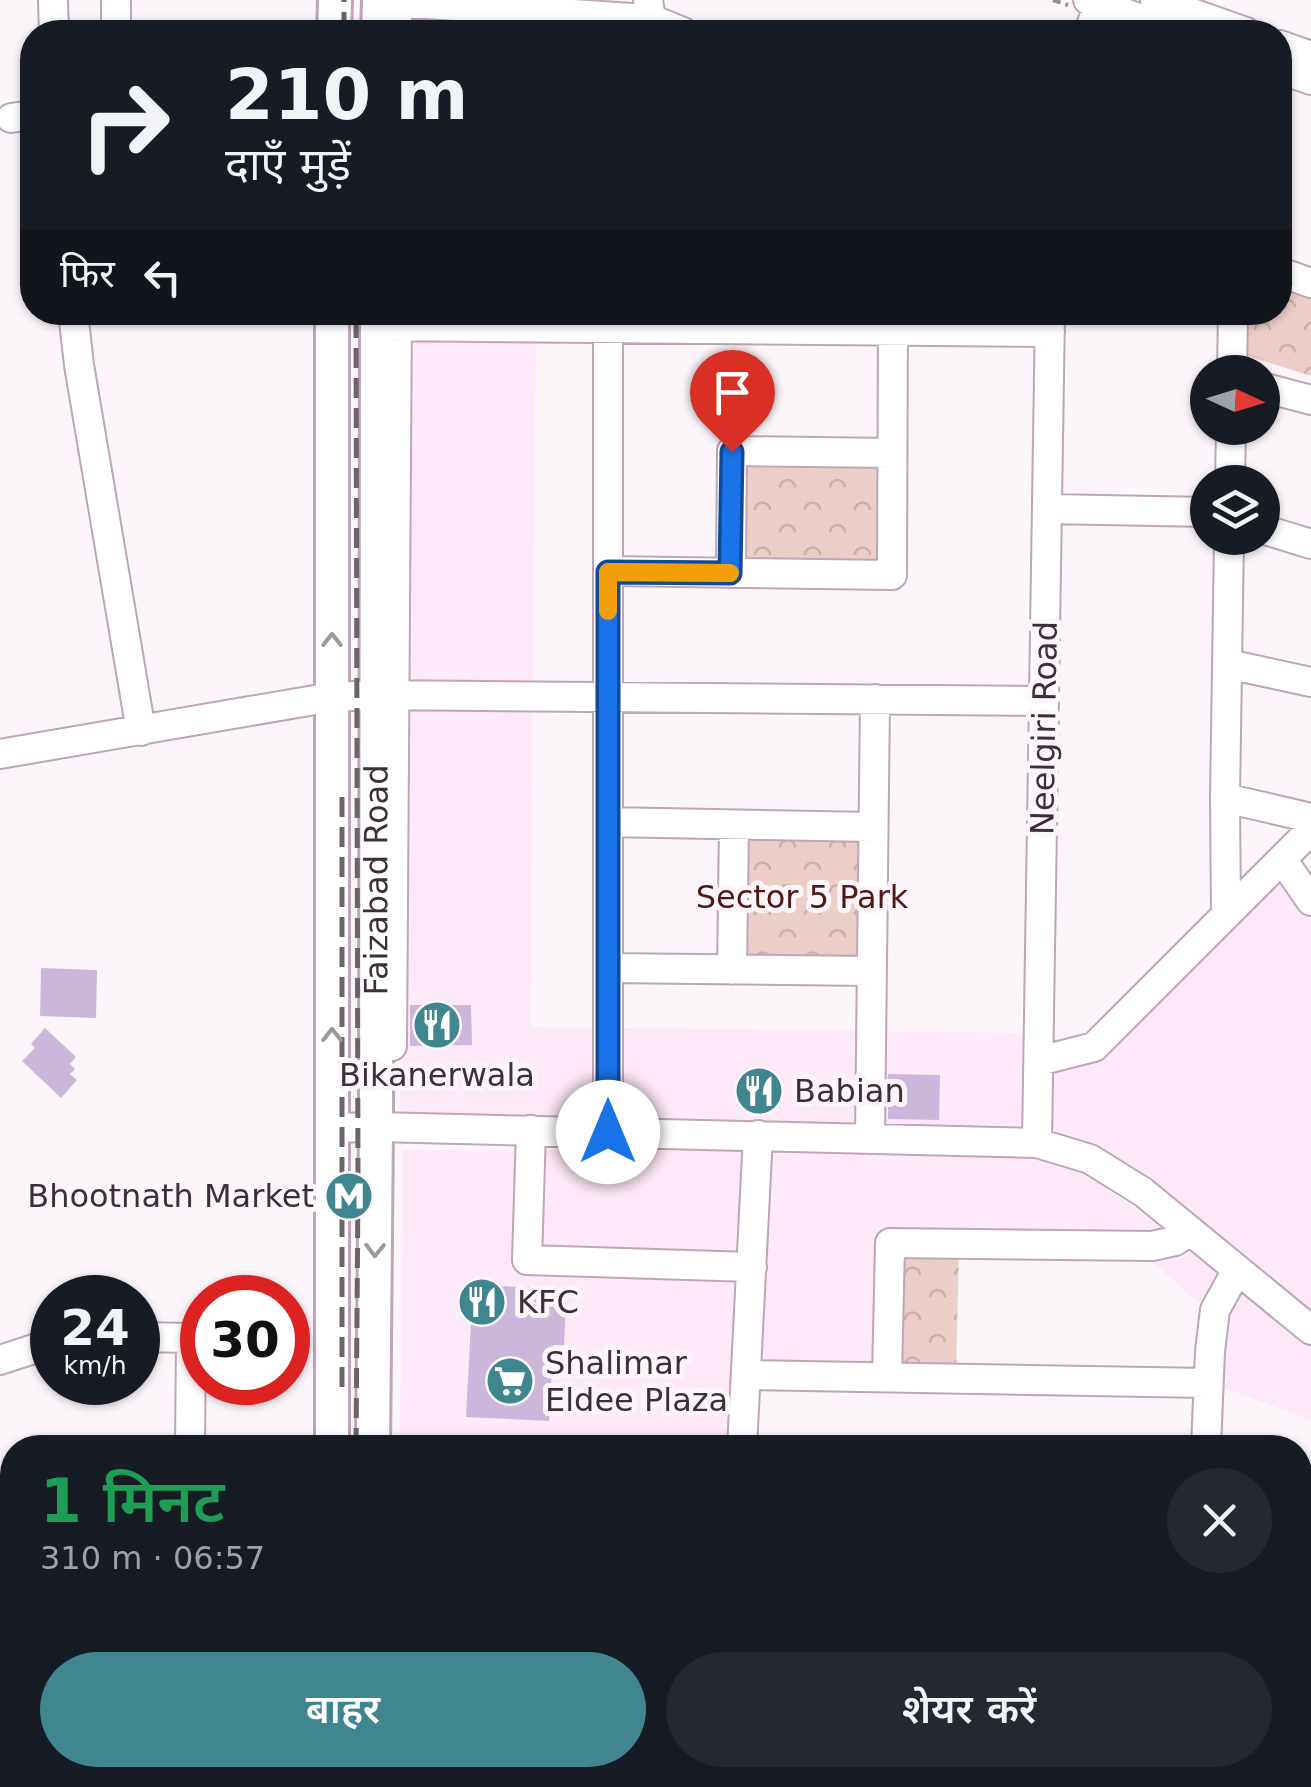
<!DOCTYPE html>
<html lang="hi">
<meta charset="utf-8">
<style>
:root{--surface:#171b24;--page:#242831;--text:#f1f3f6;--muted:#9ea1a6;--accent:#408690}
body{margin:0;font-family:"DejaVu Sans","Noto Sans Devanagari",sans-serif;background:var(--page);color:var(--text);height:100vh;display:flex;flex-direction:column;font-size:38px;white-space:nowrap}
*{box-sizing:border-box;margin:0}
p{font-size:32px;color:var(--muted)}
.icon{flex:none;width:55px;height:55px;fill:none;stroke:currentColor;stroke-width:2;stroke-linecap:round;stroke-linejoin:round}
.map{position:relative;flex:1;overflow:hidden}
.details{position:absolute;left:0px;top:1435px;width:1312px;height:352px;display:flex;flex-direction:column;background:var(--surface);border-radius:40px 40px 0 0;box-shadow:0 2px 8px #0004}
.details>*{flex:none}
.hud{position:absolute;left:20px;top:20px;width:1272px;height:305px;border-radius:40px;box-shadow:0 2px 8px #0004;background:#171b24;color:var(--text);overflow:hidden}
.needle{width:65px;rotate:94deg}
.controls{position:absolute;left:1190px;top:355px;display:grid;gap:20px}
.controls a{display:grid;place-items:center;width:90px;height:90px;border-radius:50%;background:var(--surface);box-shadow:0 2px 8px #0004;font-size:50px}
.speed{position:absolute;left:30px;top:1275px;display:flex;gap:20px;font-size:50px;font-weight:700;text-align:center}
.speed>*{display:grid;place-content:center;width:130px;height:130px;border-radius:50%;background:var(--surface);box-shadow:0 2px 8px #0004;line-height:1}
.speed small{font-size:25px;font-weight:400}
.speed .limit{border:15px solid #d22;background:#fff;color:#111}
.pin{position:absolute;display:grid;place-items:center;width:85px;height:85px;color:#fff;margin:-102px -42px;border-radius:50% 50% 50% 0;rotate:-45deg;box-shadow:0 0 10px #0007}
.pin .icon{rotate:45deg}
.me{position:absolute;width:110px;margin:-55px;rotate:0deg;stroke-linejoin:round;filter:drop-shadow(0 0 8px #0008)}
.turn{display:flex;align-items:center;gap:35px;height:210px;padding:0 40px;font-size:45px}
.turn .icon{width:130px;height:130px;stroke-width:2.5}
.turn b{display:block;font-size:70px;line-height:85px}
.then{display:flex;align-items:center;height:95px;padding:0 40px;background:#0003;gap:20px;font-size:38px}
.round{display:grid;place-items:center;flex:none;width:105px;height:105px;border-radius:52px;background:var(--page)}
.headline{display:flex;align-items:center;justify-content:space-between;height:170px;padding:0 40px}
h1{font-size:60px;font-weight:600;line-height:75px;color:#1e9e55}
.primary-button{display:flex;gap:20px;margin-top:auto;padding:20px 40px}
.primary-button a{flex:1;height:115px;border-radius:60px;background:var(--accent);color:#fff;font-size:40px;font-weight:600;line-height:115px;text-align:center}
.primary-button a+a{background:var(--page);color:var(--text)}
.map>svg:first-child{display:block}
</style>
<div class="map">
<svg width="1311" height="1787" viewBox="0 0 1311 1787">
<defs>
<pattern id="park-crowns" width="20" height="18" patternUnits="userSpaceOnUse" patternTransform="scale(2.5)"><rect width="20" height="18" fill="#edcdc8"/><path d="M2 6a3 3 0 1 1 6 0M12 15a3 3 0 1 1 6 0" fill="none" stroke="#ccb0ad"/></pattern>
</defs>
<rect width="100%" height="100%" fill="#fcf6fa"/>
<path fill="#fde9f7" d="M412,0H538V32H411Z
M409,313H536L530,1027L1026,1033L1025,1135L400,1116Z
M745,313H887V325L745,326Z
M1284,880L1311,916V1313L1046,1134L1043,1067L1097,1056Z
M769,1143L1037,1155L1089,1175L1169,1233L887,1237L878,1368H758Z
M403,1150H744L730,1447L400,1448Z
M1187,1239L1311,1339V1420L1216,1385L1221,1323L1143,1253Z
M761,1443L957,1447L761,1448Z
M397,1775H714V1787H397Z
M756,1775H1063L1061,1787H756Z"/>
<path fill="url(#park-crowns)" d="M1280,267L1311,279V376L1241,354L1245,313L1280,312Z
M881,463L882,561L741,562V464Z
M743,836L862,838L861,959L741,957Z
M895,1247L959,1249L956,1373L893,1370Z"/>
<path fill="#ccb7dc" d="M41,968L97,970L96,1018L40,1016Z
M410,1005H471L472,1045L410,1046Z
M45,1028L76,1057L70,1064L75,1069L70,1074L77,1080L61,1098L22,1061L35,1048L31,1044Z
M888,1074L940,1075L939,1120L888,1119Z
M473,1285L567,1289L564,1345H553L549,1421L466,1417Z"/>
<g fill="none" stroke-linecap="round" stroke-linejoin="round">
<g stroke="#bea5b7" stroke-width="32">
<path id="minor" d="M53,0L54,32
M397,0V32
M648,0L651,19L683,32
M1088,0L1178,32
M1155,0L1246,32
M396,2L632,18
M116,32V0
M1089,32L1100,0
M1280,45L1311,56
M1280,69L1311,80
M11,118L32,115
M1280,272L1311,283
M73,312L79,365L141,731
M381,326L1050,332
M1232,372L1233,312
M1262,387L1311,400
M1230,482L1231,428
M1048,509L1208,512
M1262,529L1311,544
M608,571L892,575L893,315
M731,573L732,451L892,453
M1228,664L1311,682
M0,754L332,697L375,695L1044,701
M1225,798L1311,818
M608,822L873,827
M1282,859L1311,901
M1226,914L1225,798L1229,538
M608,968L872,971
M732,970L734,825
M392,1046L397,312
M1039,1061L1094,1047L1311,830
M332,1128L376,1127L1037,1143L1090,1159L1143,1192L1311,1330
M531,1130L527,1260L752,1267
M608,1131V312
M870,1138L875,699
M1037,1143L1050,312
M138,1337L191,1338L190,1448
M0,1360L52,1343
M747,1375L1208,1383
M887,1377L890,1243L1152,1246L1175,1241L1189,1231
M742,1448L758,1135
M1206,1448L1210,1351L1215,1310L1237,1270
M1300,1547L1311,1549
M0,1554H12
M1300,1692L1311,1694
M0,1695H12
M722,1787L723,1775
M1180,1787L1181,1775"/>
</g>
<g stroke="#bea5b7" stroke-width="38">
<g id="major">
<path d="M334,32L335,0"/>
<path d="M378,32L379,0"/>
<path d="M332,312V1448"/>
<path id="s1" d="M373,1448L376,1127L377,312"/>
<path d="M332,1775L333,1787"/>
<path d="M371,1775V1787"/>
</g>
</g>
<path stroke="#978e94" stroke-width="4" stroke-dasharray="8 5" stroke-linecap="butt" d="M1053,0L1068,5"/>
<use href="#minor" stroke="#fff" stroke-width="28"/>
<use href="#major" stroke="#fff" stroke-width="32"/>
<path stroke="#6d636a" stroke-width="5" stroke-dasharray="20 10" stroke-linecap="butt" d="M344,32V0
M342,1387V792
M356,1448L358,1185L356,312
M343,1775V1787"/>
</g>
<defs><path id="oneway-chevron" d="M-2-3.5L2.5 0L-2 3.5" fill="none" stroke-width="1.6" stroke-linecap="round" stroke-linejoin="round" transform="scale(2.5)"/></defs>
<g stroke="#9d989c">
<use href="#oneway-chevron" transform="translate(332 640) rotate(-90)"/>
<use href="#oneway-chevron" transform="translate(332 1035) rotate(-90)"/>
<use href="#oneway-chevron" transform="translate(375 1250) rotate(91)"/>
</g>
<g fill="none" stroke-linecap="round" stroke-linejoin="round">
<g stroke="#114b97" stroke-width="25">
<path id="route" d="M608,1132V572L730,573L732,452"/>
</g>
<use href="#route" stroke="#1a73e8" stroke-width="18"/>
<path stroke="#f59e0b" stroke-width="18" d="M608,611V572L730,573"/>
</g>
<defs>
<g id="restaurant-disc" transform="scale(2.5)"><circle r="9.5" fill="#408690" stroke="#fcf6fa"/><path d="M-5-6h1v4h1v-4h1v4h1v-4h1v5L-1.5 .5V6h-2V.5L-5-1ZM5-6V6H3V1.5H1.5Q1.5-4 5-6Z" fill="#fff"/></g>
<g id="metro-disc" transform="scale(2.5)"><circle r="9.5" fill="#408690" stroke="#fcf6fa"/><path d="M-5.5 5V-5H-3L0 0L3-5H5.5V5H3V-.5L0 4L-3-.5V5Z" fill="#fff"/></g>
<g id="supermarket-disc" transform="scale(2.5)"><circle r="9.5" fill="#408690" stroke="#fcf6fa"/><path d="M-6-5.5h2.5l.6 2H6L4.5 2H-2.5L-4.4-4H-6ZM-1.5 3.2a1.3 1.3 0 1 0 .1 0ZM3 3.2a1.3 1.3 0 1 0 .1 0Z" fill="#fff"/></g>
</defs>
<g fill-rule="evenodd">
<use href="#restaurant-disc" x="437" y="1025"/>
<use href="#restaurant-disc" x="759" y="1091"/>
<use href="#metro-disc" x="349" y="1196"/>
<use href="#restaurant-disc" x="482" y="1302"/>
<use href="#supermarket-disc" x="510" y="1381"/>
</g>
<g text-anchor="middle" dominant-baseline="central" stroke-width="10" stroke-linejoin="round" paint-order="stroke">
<g font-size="32" fill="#3b3038" stroke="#fcf6fa">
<text transform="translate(1044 728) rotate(-89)">Neelgiri Road</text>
<text stroke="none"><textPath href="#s1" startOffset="568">Faizabad Road</textPath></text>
</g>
<g font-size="32" fill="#501713" stroke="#fcf6fa">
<text x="802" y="897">Sector 5 Park</text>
</g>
<g font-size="32" fill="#3b3038" stroke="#fcf6fa" text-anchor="start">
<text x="437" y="1075" text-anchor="middle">Bikanerwala</text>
<text x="794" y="1091">Babian</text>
<text x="314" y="1196" text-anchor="end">Bhootnath Market</text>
<text x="517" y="1302">KFC</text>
<text x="545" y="1363">Shalimar<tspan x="545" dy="37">Eldee Plaza</tspan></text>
</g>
</g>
</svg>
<div class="controls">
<a><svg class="needle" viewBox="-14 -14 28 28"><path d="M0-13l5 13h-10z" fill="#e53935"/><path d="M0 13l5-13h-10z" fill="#9ea1a6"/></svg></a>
<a><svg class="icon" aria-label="layers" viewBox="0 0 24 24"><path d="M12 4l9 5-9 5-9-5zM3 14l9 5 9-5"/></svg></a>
</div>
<div class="speed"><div>24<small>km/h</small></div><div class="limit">30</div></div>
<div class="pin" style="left:732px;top:452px;background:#d93025"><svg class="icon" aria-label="arrive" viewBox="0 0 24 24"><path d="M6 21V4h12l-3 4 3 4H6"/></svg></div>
<svg class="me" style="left:608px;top:1132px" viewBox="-20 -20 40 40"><circle r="19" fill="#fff"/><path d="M0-13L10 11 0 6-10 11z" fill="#1a73e8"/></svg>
<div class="hud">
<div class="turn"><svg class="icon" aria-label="right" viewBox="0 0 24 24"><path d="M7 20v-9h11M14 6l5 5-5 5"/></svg><div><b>210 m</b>दाएँ मुड़ें</div></div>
<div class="then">फिर<svg class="icon" aria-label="left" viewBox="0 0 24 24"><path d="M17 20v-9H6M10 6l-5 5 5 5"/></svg></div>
</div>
<section class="details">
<div class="headline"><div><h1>1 मिनट</h1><p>310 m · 06:57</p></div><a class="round"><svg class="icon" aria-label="close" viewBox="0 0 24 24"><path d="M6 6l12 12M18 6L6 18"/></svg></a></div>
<div class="primary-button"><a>बाहर</a><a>शेयर करें</a></div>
</section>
</div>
